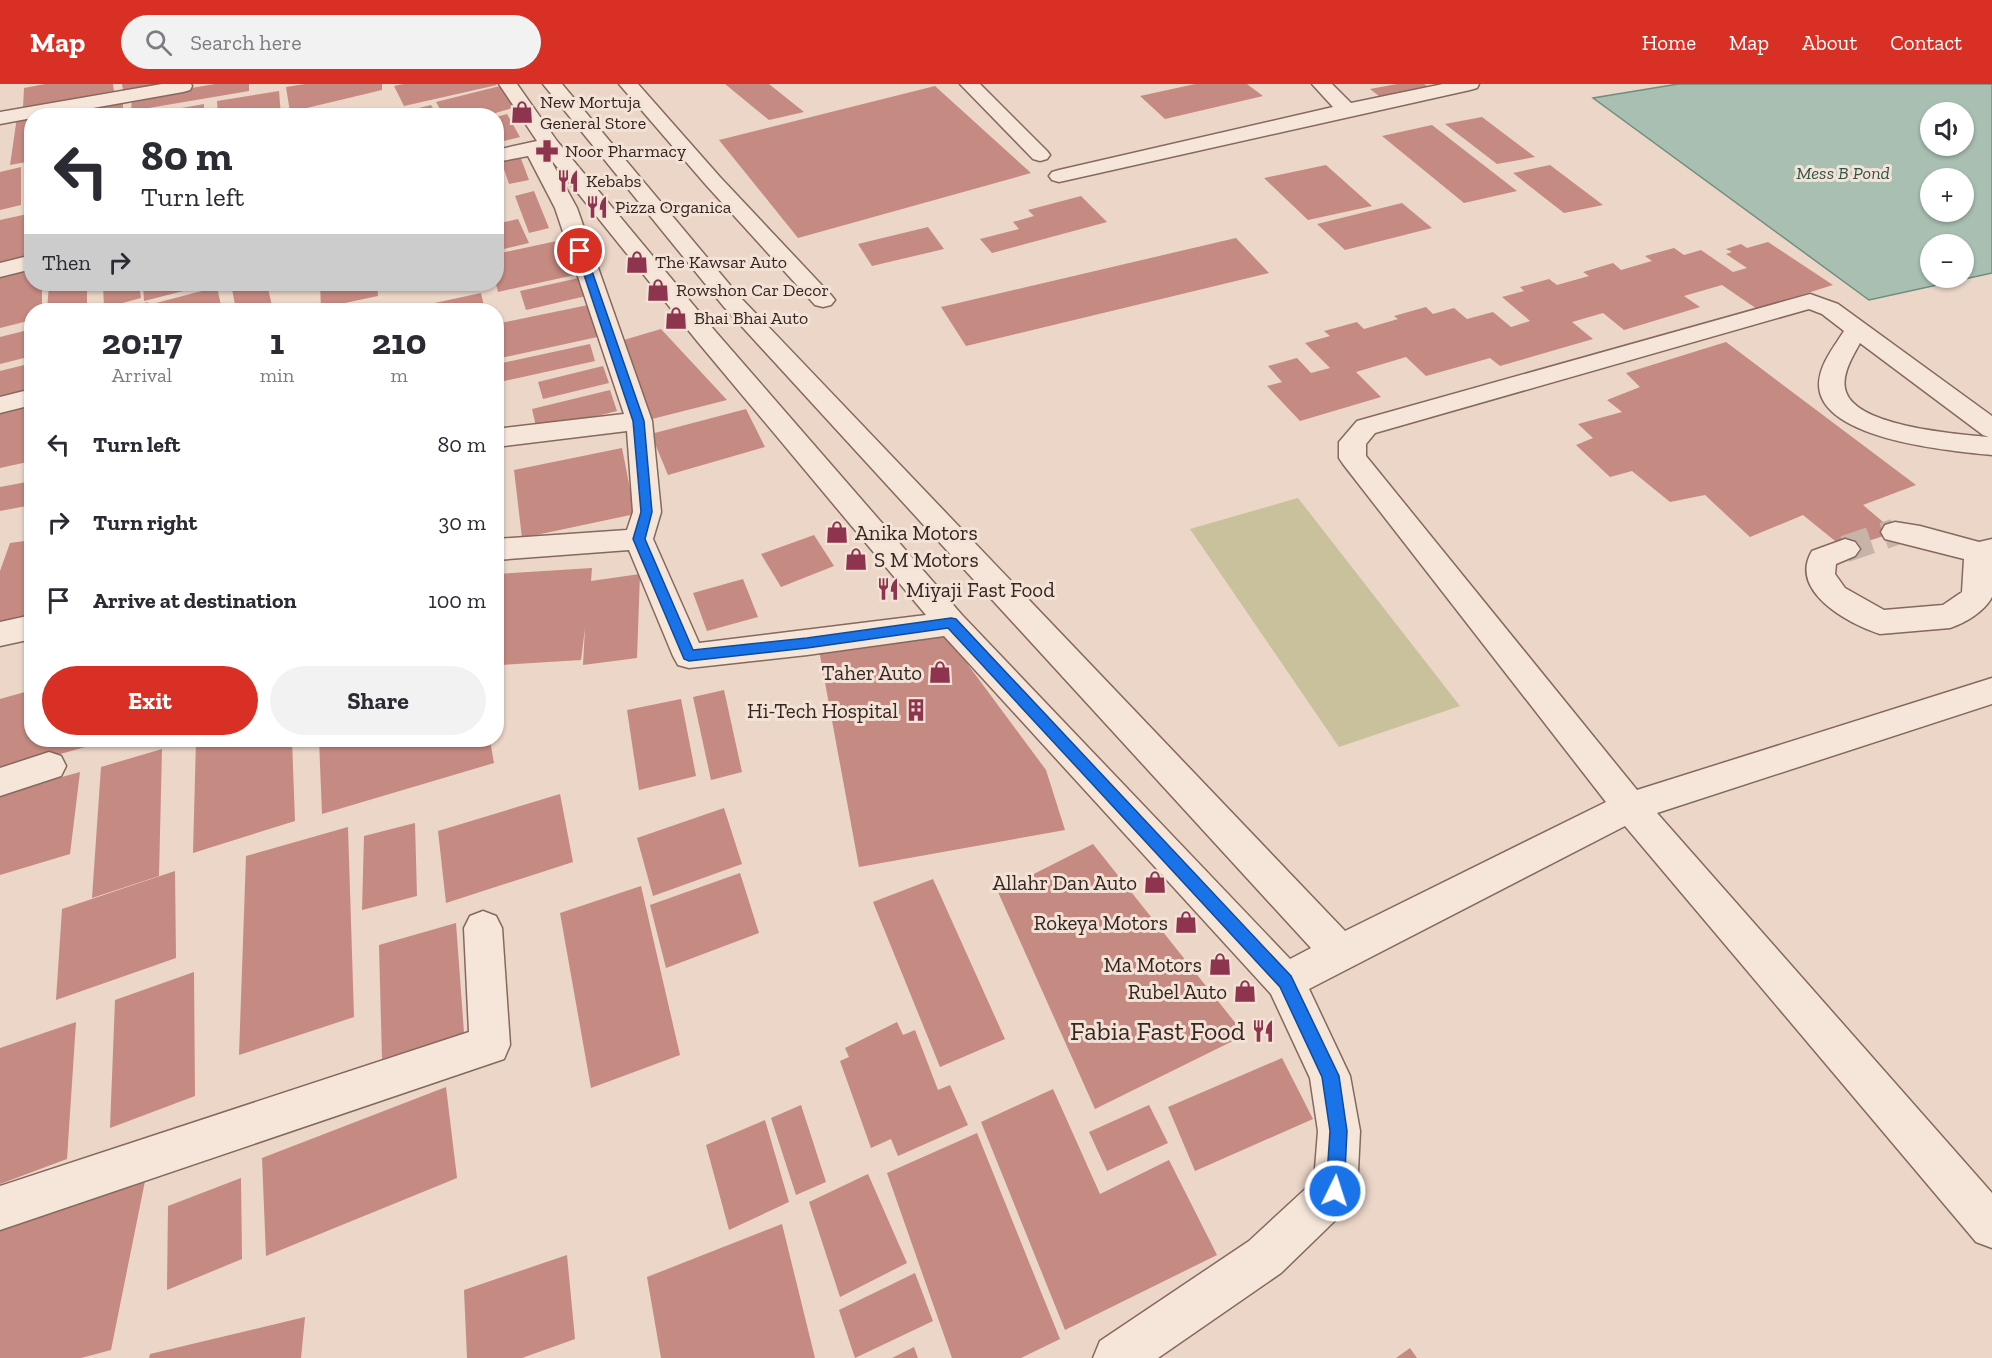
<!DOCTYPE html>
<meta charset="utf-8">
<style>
:root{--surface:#fff;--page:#f2f2f3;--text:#2b2b33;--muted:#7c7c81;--accent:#d93025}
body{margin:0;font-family:"Zilla Slab",serif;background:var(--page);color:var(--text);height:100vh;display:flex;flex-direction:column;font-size:22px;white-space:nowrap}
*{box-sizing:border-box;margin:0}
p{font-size:20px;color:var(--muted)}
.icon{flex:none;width:33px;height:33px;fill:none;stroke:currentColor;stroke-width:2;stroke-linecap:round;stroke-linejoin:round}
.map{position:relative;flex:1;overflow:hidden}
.drawer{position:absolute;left:24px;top:219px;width:480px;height:444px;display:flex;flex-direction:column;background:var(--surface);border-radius:24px;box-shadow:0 2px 4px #0004}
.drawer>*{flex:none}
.banner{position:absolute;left:24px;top:24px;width:480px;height:183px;border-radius:24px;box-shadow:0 2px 4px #0004;background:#fff;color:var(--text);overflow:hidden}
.fabs{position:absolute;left:1920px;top:18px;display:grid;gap:12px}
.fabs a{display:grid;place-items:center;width:54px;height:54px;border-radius:50%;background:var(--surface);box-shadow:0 2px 4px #0004;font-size:30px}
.pin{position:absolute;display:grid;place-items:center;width:51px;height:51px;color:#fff;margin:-26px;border:3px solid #fff;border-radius:50%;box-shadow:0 2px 6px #0007}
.me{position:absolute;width:66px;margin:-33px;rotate:4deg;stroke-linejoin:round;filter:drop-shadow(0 0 4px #0008)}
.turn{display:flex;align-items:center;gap:21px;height:126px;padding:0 18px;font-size:27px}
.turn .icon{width:78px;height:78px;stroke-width:2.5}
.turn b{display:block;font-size:42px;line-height:51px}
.then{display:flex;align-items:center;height:57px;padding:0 18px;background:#0003;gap:12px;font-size:22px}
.eta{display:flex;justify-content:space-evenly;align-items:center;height:102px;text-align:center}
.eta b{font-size:36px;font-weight:800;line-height:42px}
.cta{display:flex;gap:12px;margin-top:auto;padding:12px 18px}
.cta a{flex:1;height:69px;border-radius:36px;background:var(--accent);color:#fff;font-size:24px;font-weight:800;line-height:69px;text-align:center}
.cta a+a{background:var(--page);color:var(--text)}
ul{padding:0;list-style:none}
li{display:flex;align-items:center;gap:18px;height:78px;padding:0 18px}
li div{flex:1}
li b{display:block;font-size:22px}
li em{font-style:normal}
header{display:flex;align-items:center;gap:36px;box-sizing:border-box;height:84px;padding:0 30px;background:var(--accent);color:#fff}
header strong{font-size:28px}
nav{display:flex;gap:33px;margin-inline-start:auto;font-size:21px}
.search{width:420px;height:54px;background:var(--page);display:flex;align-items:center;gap:15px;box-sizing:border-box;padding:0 21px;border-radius:33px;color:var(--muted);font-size:22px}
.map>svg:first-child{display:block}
</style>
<header>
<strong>Map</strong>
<div class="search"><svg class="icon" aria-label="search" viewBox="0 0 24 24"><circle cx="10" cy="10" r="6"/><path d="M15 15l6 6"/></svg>Search here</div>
<nav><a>Home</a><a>Map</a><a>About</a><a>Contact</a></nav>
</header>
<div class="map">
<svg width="1992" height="1274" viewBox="0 0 1992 1274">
<rect width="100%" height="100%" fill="#ebd6c8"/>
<path fill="#c8c19c" d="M1298,414L1460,622L1339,663L1190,445Z"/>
<path fill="#a8bfb2" stroke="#708d7d" stroke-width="1.5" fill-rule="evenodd" d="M1678,0H1992V189L1869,216L1593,14ZM1930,28H1964V62H1930ZM1930,94H1964V128H1930ZM1930,160H1964V194H1930Z"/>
<path fill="#c58a81" d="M45,0H113L114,7L23,24L24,4Z
M122,0H176L124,11Z
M215,0H249V7L131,27L132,14Z
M305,0H382V6L290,28L286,3Z
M403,0H496L497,1L404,22L394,2Z
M725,0H769L804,28L769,36Z
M1195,0H1247L1263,12L1165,35L1140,12Z
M1397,0H1424L1439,10L1389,20L1370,5Z
M500,2L516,23L485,32H444L436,18Z
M935,2L1031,89L798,154L719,56Z
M279,7L281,32H218L217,17Z
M123,14V28L105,32H33Z
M204,20V32H148V30Z
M431,21L438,32H390V31Z
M379,24L382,32H346V30Z
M507,30L520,53L496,59V33Z
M32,31V77L10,81L17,33Z
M1482,33L1535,73L1497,80L1445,40Z
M1432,41L1517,107L1464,119L1382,52Z
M520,72L529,96L509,100L501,76Z
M1326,81L1372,122L1308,136L1264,94Z
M1550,81L1603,121L1564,129L1513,89Z
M32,82V121L24,122L27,83Z
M21,83V121L0,126V88Z
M534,107L549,144L529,149L515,112Z
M1081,112L1107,138L992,169L980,155L1019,145L1013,138L1034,132L1028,126Z
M1402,119L1432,144L1345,166L1317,140Z
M32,129V173L0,180V136Z
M518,135L529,159L496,167V140Z
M928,143L944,165L872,182L858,160Z
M1236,154L1269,189L966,262L941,223Z
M566,155L579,190L498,208L496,200V170Z
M1768,158L1833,201L1757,225L1722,201L1684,212L1700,223L1624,246L1603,229L1572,238L1593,255L1500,282L1490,274L1426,292L1406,273L1356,288L1381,313L1300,337L1267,302L1282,298L1268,282L1297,274L1311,289L1330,284L1305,259L1330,252L1324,247L1357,238L1364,245L1398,235L1394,232L1426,223L1433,230L1454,224L1467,235L1493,228L1511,243L1530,237L1502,213L1524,207L1520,203L1549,195L1557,201L1589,192L1583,188L1613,179L1621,186L1652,177L1645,172L1674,164L1684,171L1701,166L1733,188L1747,184L1726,170L1732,168L1726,165L1741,160L1747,164Z
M32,186V200H42V226H32V236L0,244V194Z
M579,194L586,212L526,226L520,207Z
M49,200H87V224L75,226H47Z
M103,200H139L141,214L104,224Z
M143,200H203V202L144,217Z
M231,200H267L273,226H236Z
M320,200H377L378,212L321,224Z
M217,203L222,226H157L156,219Z
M481,209L485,226H432L430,220Z
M148,218L149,226H119Z
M593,220L602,252L496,275V240Z
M32,245V272L0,280V253Z
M661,245L727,316L652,335L617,258Z
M1726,258L1916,401L1863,421L1895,448L1845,465L1803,431L1750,453L1705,411L1670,418L1632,387L1610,393L1576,361L1593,354L1578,340L1622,328L1607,316L1640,303L1626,289Z
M590,260L595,277L500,298L497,280Z
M32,279V307L0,316V287Z
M603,282L609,299L543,315L538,298Z
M610,306L617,327L537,347L532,325Z
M32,319V377L0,384V328Z
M746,325L765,363L668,391L651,350Z
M622,364L635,430L522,454L514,386Z
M503,376L498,450H496V377Z
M32,397V421L0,427V403Z
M814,451L834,482L781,503L761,470Z
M32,456V537L0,542V487L10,459Z
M592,484L591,497L640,490L637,574L583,581L585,544L581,576L500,581L496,569V490Z
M743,495L758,533L707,547L693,509Z
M943,547L1046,686L1065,746L859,783L819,566Z
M32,606V656H110L0,687V615Z
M724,606L742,688L711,696L693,613Z
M681,615L696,692L639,706L627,626Z
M196,656H292L295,737L193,769Z
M319,656H490L494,679L322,730Z
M162,665L159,792L92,814L101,683Z
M80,688L70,770L0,791V710Z
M560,710L573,778L446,819L438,747Z
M724,724L742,780L653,812L637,754Z
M415,739L417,812L362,826L364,752Z
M348,743L354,933L239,971L246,772Z
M1093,760L1245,951L1095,1025L998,808Z
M175,787L176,874L56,916L62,825Z
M740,789L759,849L666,884L650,821Z
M933,795L1005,955L940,983L873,818Z
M641,802L680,971L591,1004L560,829Z
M456,839L464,949L382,975L379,861Z
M194,888L195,1012L110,1044L115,916Z
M76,938L67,1075L0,1100V964Z
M897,938L903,951L915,946L938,1006L950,1001L968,1041L898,1072L891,1055L871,1064L840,977L849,973L845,964Z
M1282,974L1313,1035L1195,1087L1168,1023Z
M446,1003L457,1094L266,1172L262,1074Z
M1053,1005L1100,1110L1169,1076L1217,1171L1065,1246L981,1038Z
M801,1021L826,1098L796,1111L771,1034Z
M1149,1021L1168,1059L1107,1087L1089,1048Z
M765,1036L789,1118L729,1146L706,1061Z
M977,1049L1060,1255L1021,1274H952L887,1089Z
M868,1090L907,1179L840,1213L809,1118Z
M241,1094L242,1175L167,1206L168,1122Z
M145,1097L111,1266L81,1274H0V1132Z
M782,1140L815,1274H661L647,1193Z
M567,1171L575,1255L522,1274H467L464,1206Z
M915,1189L933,1237L855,1274L839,1226Z
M305,1233L301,1274H149L150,1270Z
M914,1263L918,1274H892Z
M1410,1264L1417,1274H1396Z"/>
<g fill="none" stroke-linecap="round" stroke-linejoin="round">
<path stroke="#c7b3a7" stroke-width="27" stroke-dasharray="27 14" stroke-linecap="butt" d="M1845,465L1895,448"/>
<g stroke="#85685e" stroke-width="3">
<path id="minor" d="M162,0H191L192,2L190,6L183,8L48,32H32V34L0,40V28Z
M499,0H517L557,57L715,247L962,531L1290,875L1311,864L724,223L543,0H562L740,213L1345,847L1606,718L1343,380L1339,374V358L1357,337L1810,210L1838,220L1992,332V371C1952,367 1820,356 1819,301C1819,281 1834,263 1844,247L1822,230L1809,225L1375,349L1366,360V372L1637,706L1992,594V620L1657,729L1992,1109V1164L1976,1158L1625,742L1309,905L1350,992L1360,1047L1357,1107L1350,1122L1281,1189L1158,1274H1093L1100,1257L1249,1157L1314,1097L1318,1047L1310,994L1271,910L944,552L807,571L689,584L678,581L673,572L629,466L496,476V455L627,446L633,428L627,347L496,363V345L624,330L555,124L528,72L496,78V66L537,57ZM549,73L697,257L926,531L699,559L653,455L661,428L652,337L577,124ZM1860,259L1983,351L1989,353C1957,350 1858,343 1846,308C1840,292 1853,272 1860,259Z
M619,0H638L720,93L831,211L835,216L831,221L823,223L815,221L706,101Z
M960,0H980L1047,67L1050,71L1047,75L1040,77L1033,75Z
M1312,0H1332L1351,19L1443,0H1479L1477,4L1470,6L1059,98L1052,96L1049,92L1052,88L1059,86L1333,23Z
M32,171V185L0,193V179Z
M32,305V321L0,329V313Z
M1895,438L1920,442L1979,458L1992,455V513C1984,528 1965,539 1950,544L1880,550C1848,540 1788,507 1812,467L1845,455L1855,458L1860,465L1855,472L1836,480L1835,490L1845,504L1884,526L1943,521L1962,508L1964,475L1885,455L1881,448L1885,441Z
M32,531V555L0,562V538Z
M49,668L61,672L66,682L61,692L0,712V684Z
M483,827L496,832L502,844L510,961L504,975L0,1146V1102L469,948L464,844L470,832Z"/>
</g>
<use href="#minor" fill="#f6e6da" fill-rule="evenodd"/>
</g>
<path fill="#1a73e8" stroke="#114b97" stroke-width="1.5" d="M577,165L585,167L644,337L652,428L645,455L693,566L807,554L951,534L956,535L1291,892L1339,992L1347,1047L1344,1107L1341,1113L1335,1116L1329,1113L1326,1107L1330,1047L1322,993L1280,903L948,544L807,564L689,577L684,575L633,455L641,428L633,337L576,167Z"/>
<defs>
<g id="shop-bare" transform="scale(1.8)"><path d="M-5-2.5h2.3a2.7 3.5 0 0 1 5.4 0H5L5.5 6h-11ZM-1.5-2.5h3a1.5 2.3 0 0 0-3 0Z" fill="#8f344e" stroke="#f3e3d7" stroke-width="2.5" paint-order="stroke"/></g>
<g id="pharmacy-bare" transform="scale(1.8)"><path d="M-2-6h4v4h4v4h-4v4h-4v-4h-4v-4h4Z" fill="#8f344e" stroke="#f3e3d7" stroke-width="2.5" paint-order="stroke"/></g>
<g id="restaurant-bare" transform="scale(1.8)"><path d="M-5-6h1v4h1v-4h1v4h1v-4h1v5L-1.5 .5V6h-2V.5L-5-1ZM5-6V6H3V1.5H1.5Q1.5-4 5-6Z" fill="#8f344e" stroke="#f3e3d7" stroke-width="2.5" paint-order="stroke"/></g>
<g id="building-bare" transform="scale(1.8)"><path d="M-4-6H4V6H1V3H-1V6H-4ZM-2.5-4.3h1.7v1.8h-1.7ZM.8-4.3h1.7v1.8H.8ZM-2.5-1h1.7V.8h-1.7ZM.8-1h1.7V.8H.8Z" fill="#8f344e" stroke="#f3e3d7" stroke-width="2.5" paint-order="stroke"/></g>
</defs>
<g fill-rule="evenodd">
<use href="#shop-bare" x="522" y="28"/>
<use href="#pharmacy-bare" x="547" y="67"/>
<use href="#restaurant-bare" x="568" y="97"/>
<use href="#restaurant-bare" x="597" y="123"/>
<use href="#shop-bare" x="637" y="178"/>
<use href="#shop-bare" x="658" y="206"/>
<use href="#shop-bare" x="676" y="234"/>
<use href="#shop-bare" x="837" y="448"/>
<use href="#shop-bare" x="856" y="475"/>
<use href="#restaurant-bare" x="888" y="505"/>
<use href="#shop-bare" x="940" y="588"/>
<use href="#building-bare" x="916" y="626"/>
<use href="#shop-bare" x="1155" y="798"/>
<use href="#shop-bare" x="1186" y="838"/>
<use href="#shop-bare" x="1220" y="880"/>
<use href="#shop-bare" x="1245" y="907"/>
<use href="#restaurant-bare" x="1263" y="947"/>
</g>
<g text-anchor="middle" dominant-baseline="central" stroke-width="6" stroke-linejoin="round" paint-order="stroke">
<g font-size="18" fill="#372521" stroke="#f3e3d7" text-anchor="start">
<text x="540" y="18">New Mortuja<tspan x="540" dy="21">General Store</tspan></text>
<text x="565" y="67">Noor Pharmacy</text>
<text x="586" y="97">Kebabs</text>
<text x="615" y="123">Pizza Organica</text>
<text x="655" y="178">The Kawsar Auto</text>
<text x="676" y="206">Rowshon Car Decor</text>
<text x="694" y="234">Bhai Bhai Auto</text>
</g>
<g font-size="18" font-style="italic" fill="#315549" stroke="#f3e3d7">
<text x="1843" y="89">Mess B Pond</text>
</g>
<g font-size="21" fill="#372521" stroke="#f3e3d7" text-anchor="end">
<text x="855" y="448" text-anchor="start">Anika Motors</text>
<text x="874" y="475" text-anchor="start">S M Motors</text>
<text x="906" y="505" text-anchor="start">Miyaji Fast Food</text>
<text x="922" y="588">Taher Auto</text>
<text x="898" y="626">Hi-Tech Hospital</text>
<text x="1137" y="798">Allahr Dan Auto</text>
<text x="1168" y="838">Rokeya Motors</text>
<text x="1202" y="880">Ma Motors</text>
<text x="1227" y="907">Rubel Auto</text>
</g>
<g font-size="26" fill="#372521" stroke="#f3e3d7" text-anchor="end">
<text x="1245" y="947">Fabia Fast Food</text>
</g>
</g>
</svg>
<div class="fabs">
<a><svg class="icon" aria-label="sound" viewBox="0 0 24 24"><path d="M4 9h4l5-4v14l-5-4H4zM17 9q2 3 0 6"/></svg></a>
<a>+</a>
<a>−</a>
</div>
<div class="pin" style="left:580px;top:167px;background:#d93025"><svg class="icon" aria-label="arrive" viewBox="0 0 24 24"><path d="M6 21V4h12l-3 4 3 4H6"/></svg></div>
<svg class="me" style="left:1335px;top:1107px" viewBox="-20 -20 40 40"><circle r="17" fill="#1a73e8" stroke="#fff" stroke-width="3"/><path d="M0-11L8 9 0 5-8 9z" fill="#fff"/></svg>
<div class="banner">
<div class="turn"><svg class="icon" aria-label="left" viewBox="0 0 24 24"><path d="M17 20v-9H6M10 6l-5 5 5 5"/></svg><div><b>80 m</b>Turn left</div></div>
<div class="then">Then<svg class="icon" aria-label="right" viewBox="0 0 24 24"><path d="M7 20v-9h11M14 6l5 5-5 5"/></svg></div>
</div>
<section class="drawer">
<div class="eta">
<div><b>20:17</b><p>Arrival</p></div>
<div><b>1</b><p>min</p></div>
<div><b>210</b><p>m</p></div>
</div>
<ul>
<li><svg class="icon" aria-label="left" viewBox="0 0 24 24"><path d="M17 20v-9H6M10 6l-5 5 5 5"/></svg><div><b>Turn left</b></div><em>80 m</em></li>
<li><svg class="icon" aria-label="right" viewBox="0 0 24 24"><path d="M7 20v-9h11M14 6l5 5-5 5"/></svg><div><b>Turn right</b></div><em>30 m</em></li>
<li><svg class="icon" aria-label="arrive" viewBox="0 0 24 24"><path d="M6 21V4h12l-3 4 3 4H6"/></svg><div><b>Arrive at destination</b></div><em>100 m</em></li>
</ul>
<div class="cta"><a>Exit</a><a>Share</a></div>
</section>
</div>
